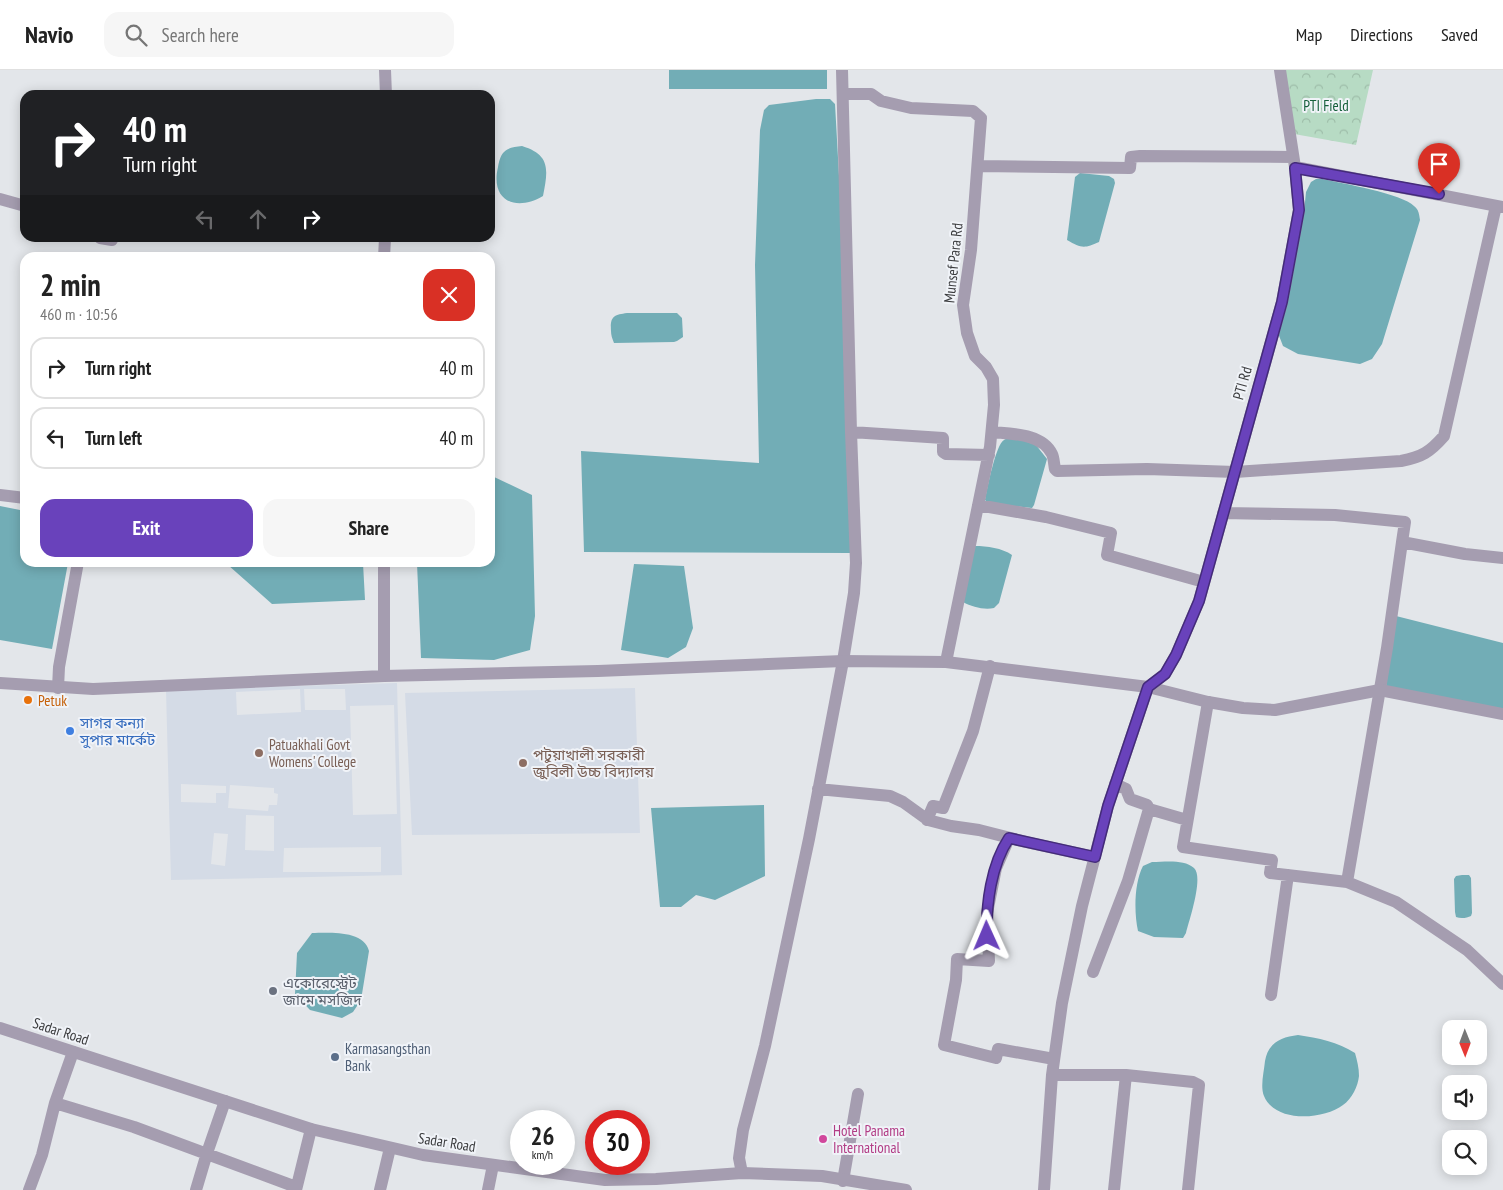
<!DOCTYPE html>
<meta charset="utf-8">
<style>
:root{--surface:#fff;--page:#f6f6f6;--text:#222;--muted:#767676;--line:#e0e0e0;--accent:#6942bb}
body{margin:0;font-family:"PT Sans Narrow","Noto Sans Bengali",sans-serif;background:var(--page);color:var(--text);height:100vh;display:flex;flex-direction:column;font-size:19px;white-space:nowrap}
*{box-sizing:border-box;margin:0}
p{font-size:16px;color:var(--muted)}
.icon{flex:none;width:28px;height:28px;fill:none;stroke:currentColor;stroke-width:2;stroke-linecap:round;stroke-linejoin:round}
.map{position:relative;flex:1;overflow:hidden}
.sheet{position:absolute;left:20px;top:182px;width:475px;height:315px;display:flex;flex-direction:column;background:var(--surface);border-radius:15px;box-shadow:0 2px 12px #0003}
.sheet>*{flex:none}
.hud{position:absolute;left:20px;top:20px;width:475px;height:152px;border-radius:15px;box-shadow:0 2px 12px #0003;background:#202124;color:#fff;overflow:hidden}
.needle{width:32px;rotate:179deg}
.fabs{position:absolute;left:1442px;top:950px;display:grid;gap:10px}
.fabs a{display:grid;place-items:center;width:45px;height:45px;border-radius:10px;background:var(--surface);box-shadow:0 2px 12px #0003;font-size:25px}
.speed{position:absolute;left:510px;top:1040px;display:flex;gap:10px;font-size:25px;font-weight:700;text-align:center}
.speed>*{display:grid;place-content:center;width:65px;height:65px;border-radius:50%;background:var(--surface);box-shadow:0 2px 12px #0003;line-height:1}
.speed small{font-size:12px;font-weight:400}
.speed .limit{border:8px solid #d22;background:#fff;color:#111}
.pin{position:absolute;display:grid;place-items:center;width:42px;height:42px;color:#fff;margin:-51px -21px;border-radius:50% 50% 50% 0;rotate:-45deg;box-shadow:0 0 5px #0007}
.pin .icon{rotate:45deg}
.me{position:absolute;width:55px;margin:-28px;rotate:359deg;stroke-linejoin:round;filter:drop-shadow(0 0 4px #0008)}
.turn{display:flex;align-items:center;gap:18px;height:105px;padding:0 20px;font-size:22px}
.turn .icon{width:65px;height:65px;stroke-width:2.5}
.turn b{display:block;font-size:35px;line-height:42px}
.lanes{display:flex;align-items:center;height:48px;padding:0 20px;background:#0003;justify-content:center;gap:25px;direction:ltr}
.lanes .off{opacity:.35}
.round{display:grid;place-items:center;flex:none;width:52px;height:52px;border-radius:15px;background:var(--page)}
.headline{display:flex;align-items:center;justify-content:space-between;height:85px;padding:0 20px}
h1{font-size:30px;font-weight:800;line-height:38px}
.primary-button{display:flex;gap:10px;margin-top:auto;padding:10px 20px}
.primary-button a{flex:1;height:58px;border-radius:15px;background:var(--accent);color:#fff;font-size:20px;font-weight:800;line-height:58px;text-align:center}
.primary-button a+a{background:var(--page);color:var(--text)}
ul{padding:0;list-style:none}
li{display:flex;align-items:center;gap:15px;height:62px;margin:0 10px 8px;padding:0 10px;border:2px solid var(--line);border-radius:15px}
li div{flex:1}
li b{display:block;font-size:19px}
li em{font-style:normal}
header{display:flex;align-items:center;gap:30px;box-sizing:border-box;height:70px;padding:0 25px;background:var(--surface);border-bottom:1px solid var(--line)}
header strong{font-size:24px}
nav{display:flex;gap:28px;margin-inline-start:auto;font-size:18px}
.search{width:350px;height:45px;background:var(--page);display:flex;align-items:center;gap:12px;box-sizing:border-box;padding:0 18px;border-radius:15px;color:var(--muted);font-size:19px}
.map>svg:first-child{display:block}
</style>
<header>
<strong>Navio</strong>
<div class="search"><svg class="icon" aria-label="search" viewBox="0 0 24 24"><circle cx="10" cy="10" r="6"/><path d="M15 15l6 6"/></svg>Search here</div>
<nav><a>Map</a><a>Directions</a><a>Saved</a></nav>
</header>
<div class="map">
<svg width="1503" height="1120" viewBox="0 0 1503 1120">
<defs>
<pattern id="park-crowns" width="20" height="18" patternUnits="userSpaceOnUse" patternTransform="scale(1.25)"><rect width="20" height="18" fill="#b7dbc4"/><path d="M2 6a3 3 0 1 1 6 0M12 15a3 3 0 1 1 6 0" fill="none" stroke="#9ebda9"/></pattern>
</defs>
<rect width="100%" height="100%" fill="#e3e6ea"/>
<path fill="#d4dbe6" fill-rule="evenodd" d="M397,613L402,805L171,810L166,620ZM300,619L301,642L237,645L236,622ZM304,619H345L346,640H305ZM394,635L397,744L353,745L350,636ZM181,714L226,716V723H216V733L181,732ZM230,715L274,718V723L278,724L277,735H269L268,741L228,738ZM246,745L274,746V781L245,780ZM214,763L228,764L225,796L211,794ZM381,777V802H283L284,778Z
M635,618L640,763L412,765L405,623Z"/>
<path fill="url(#park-crowns)" d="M1284,0H1373L1356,75L1294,64Z"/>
<path fill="#72adb6" d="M669,0H827V19H669Z
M816,29H830L835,34L849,284L854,483L584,482L581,381L759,393L755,195L760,60L764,40L769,35Z
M522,76C551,85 548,100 543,126C516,142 490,131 498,97C499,92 500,86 504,82C509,77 515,77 522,76Z
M1080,103L1109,106L1114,109L1115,113L1099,172C1084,179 1081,178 1067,170L1075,107Z
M1316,109H1322C1341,113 1403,124 1414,136C1419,140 1419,144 1420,150L1382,274L1372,289L1360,294L1298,284L1283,276L1278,263L1304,142L1306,122L1311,112Z
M627,243H677L682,248L683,267L677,271L674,272L614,273C612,268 611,265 611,261C610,246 614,245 627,243Z
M1016,368L1036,375L1047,389L1034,435L1032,438L988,433L985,430C987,419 996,374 1004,370C1007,368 1013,368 1016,368Z
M492,406L532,425L535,546L530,580L494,590L421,588L417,493L490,492V407Z
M0,436L25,441V492L68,493L52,579L0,570Z
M975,476C987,476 1002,478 1012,485L999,533L994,538C984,540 972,537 963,532Z
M228,493H363L365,530L272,534L228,495Z
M634,494L684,496L693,558L686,577L668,588L621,580Z
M1396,546L1503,573V639L1386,616Z
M764,735L765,806L715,830L696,825L681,837H660L651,738Z
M1152,792C1165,792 1184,789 1194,798C1204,807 1189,851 1186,863L1183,868L1154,867L1138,861C1134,843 1134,813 1143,796Z
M1462,805H1469L1471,808L1472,843L1471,846C1467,848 1461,849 1456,847L1455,842L1454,809L1456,806Z
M312,863C329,863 364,860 369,881L361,930L353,942L342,948L310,940L295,924L297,883Z
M1298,965C1318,968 1338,972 1355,983C1357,990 1359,998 1359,1006C1358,1016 1352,1029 1343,1035C1323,1050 1275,1053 1264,1026C1260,1016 1264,1002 1265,991C1268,973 1281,967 1298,965Z"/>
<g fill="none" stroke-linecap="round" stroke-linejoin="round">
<path stroke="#a59db0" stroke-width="12" d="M844,24H871L881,31L911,38L973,41L981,48L971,180L963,235L967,263L975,286L986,297L993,309L994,335L990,377L946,592
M978,96L1130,98L1131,87L1140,86L1293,87
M1295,97L1503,137
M0,129L25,136
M100,168L112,170V168
M851,362L943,368V382L946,384L989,385
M992,362C1011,364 1042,363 1052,384C1054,388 1054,395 1055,399L1057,401L1147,399L1235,402L1401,391C1422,387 1430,382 1444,366L1496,136
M0,425L25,428
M978,435L1046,447L1111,463L1107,485L1204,512
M1223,443L1335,445L1405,452L1402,472L1465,484L1503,488
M1402,472L1387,578L1347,812L1396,832L1467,880L1503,914
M58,618L59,597L78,492
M1208,632L1183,777L1272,790L1270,803L1347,812
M1115,714L1126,719L1130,729L1147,735L1149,739L1187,750
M818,719L890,726L903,732L928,750L951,756L979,760L1026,772L1095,787
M927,750L933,736L943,738L973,661L990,596
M1009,768L996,798L987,843L989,891L957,889L956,910L944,975L996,988L998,979L1054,989
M1093,902L1128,811L1149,739
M1271,925L1288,805
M1052,1005H1126L1193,1012L1199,1015L1188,1120
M55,1033L134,1057L296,1117
M742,1103L739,1088L743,1060L765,976L809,769L843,591L854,523L856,493L851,362L842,0
M843,1111L858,1024
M29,1120L42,1085L55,1033L73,982
M196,1120L207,1083L225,1031
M296,1120L311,1059
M380,1120L390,1078
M488,1120L493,1095
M1044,1120L1052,1005L1062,933L1082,836L1108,736L1148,617L1165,604L1176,585L1199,531L1282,232L1299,140L1295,97L1280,0
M1114,1120L1126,1005"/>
<path stroke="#a59db0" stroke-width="12" d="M385,0L386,25
M384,188L385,168
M384,492V606
M0,613L93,619L384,606L598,601L843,591L946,592L1148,617L1208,632L1243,638L1275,640L1380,620L1503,644
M0,958L311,1059L423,1085L605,1110L656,1109L742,1103L822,1106L906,1120"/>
</g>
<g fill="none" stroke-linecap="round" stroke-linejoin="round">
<g stroke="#442b7a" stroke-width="12">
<path id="route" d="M987,866C986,834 991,795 1009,768L1095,787L1108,736L1148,617L1165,604L1176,585L1199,531L1282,232L1299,140L1295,98L1439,124"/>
</g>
<use href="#route" stroke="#6942bb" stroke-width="9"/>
</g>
<circle fill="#e8710a" stroke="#f0f3f8" stroke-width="2" cx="28" cy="630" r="5"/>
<circle fill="#3f7fe0" stroke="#f0f3f8" stroke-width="2" cx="70" cy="661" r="5"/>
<g fill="#8d6e63" stroke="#f0f3f8" stroke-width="2">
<circle cx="259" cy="683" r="5"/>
<circle cx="523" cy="693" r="5"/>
</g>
<circle fill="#6b7280" stroke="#f0f3f8" stroke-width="2" cx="273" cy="921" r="5"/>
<circle fill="#5c6f8a" stroke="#f0f3f8" stroke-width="2" cx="335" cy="987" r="5"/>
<circle fill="#d1479c" stroke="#f0f3f8" stroke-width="2" cx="823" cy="1069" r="5"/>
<g text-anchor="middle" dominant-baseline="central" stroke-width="4" stroke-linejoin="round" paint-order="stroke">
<g font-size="15" fill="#155f3b" stroke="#f0f3f8">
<text x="1326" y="35">PTI Field</text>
</g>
<g font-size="15" fill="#3b3c3e" stroke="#f0f3f8">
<text transform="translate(953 193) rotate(-84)">Munsef Para Rd</text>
<text transform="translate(1242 313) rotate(-74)">PTI Rd</text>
<text transform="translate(61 961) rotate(18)">Sadar Road</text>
<text transform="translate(447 1072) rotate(9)">Sadar Road</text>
</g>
<g font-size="15" fill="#c56008" stroke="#f0f3f8" text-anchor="start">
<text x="38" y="630">Petuk</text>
</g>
<g font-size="15" fill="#366cbe" stroke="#f0f3f8" text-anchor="start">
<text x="80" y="652">সাগর কন্যা<tspan x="80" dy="17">সুপার মার্কেট</tspan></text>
</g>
<g font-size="15" fill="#785e54" stroke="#f0f3f8" text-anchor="start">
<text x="269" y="674">Patuakhali Govt<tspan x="269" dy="17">Womens' College</tspan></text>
<text x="533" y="684">পটুয়াখালী সরকারী<tspan x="533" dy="17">জুবিলী উচ্চ বিদ্যালয়</tspan></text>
</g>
<g font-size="15" fill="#5b616d" stroke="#f0f3f8" text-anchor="start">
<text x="283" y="912">একোরেস্ট্রেট<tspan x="283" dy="17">জামে মসজিদ</tspan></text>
</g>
<g font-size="15" fill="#4e5e75" stroke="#f0f3f8" text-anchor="start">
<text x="345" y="978">Karmasangsthan<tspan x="345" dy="17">Bank</tspan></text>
</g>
<g font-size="15" fill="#b23c85" stroke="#f0f3f8" text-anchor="start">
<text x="833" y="1060">Hotel Panama<tspan x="833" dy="17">International</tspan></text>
</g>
</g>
</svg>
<div class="fabs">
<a><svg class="needle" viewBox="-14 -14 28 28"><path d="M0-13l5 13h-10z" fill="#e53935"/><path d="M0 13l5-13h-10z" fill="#767676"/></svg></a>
<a><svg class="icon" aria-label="sound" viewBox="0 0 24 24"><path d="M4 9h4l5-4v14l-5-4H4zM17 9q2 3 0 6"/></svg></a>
<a><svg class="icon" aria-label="search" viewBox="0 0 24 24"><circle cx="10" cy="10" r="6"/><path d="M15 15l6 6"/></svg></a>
</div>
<div class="speed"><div>26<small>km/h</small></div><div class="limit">30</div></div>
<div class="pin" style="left:1439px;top:124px;background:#d93025"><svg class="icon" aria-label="arrive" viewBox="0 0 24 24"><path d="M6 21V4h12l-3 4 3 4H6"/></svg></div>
<svg class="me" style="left:987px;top:866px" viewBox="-20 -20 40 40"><path d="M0-17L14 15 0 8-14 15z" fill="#6942bb" stroke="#fff" stroke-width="4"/></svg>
<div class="hud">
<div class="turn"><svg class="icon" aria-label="right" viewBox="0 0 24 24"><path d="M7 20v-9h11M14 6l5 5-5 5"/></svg><div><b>40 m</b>Turn right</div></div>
<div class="lanes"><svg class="icon off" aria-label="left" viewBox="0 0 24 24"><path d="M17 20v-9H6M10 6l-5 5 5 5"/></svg><svg class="icon off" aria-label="ahead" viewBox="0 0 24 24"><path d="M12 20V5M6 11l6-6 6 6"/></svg><svg class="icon" aria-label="right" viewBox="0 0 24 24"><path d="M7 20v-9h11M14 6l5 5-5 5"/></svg></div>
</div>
<section class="sheet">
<div class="headline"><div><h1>2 min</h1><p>460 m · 10:56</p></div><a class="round" style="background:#d93025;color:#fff"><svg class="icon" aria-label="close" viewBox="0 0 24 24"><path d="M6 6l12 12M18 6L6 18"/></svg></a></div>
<ul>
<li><svg class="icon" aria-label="right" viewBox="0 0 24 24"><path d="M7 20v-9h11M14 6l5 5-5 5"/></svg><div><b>Turn right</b></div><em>40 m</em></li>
<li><svg class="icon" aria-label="left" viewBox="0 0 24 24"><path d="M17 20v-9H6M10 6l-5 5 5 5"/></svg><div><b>Turn left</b></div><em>40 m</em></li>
</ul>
<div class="primary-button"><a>Exit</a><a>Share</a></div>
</section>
</div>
